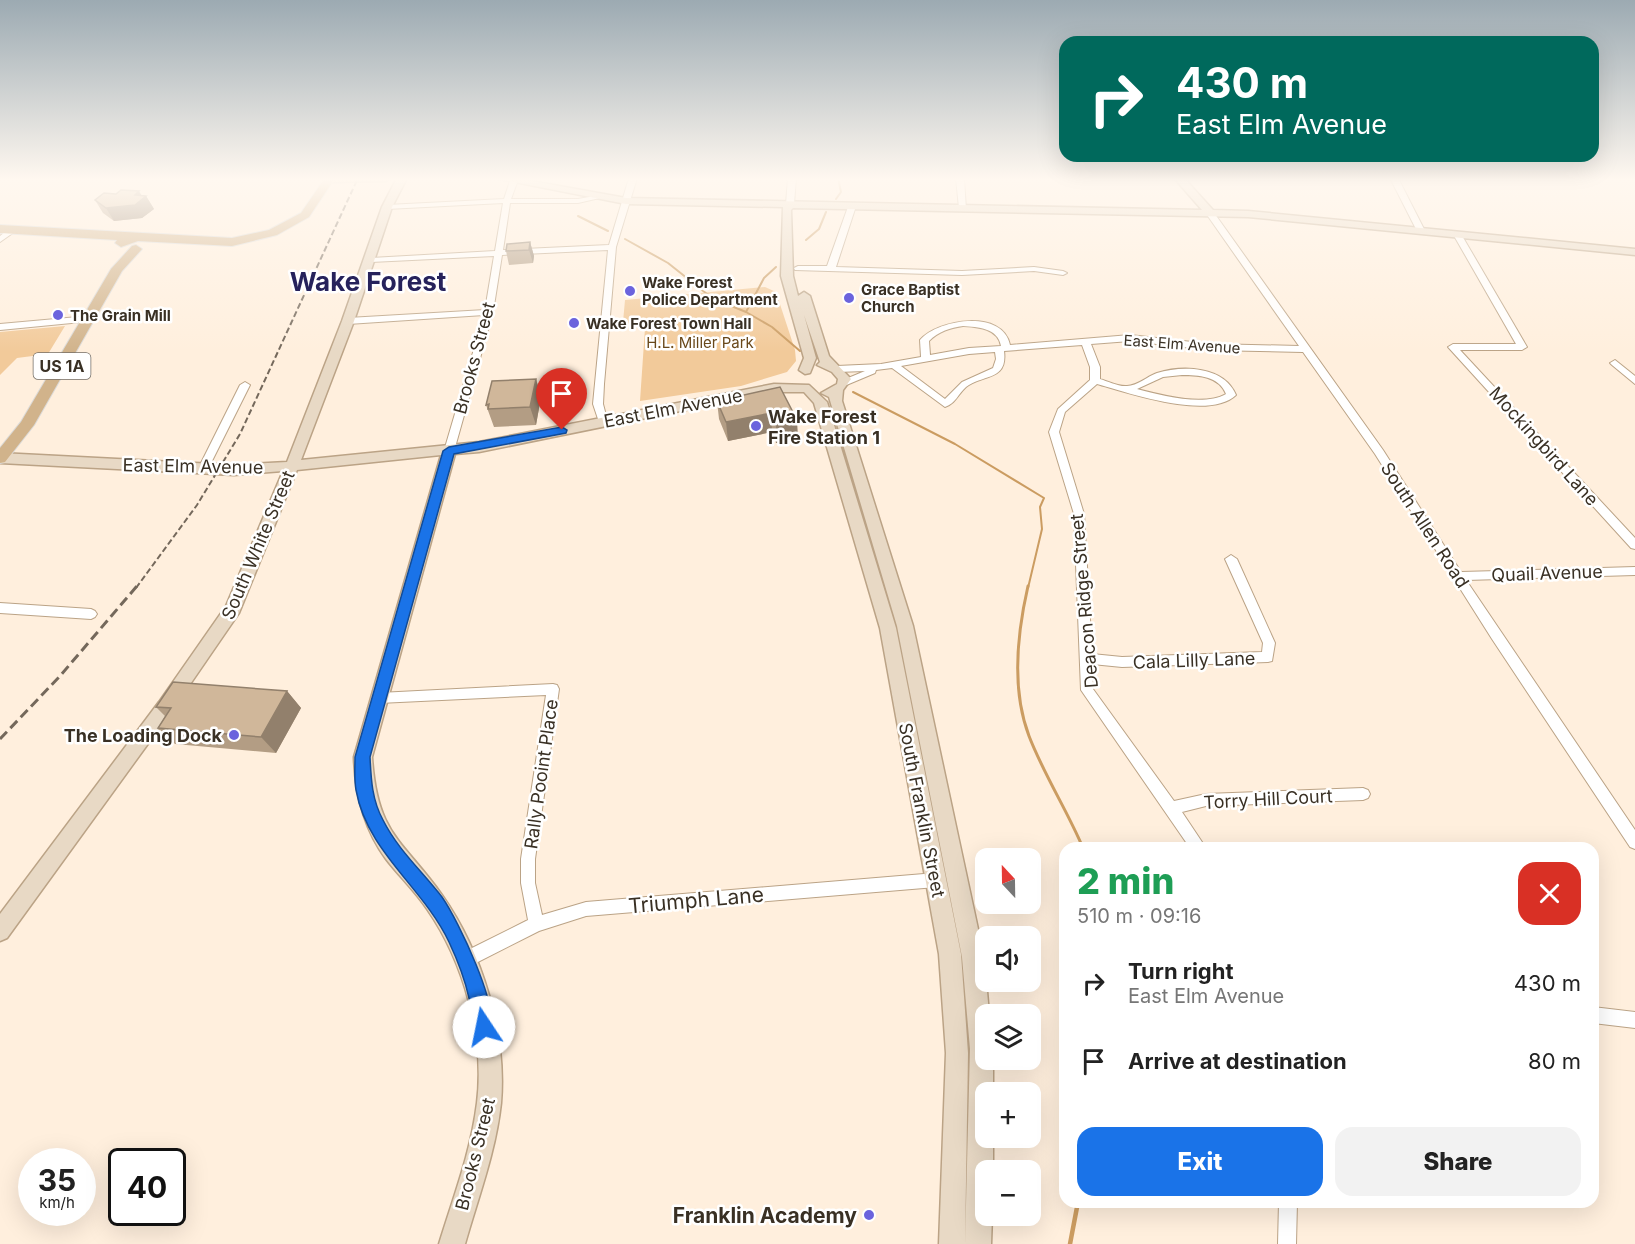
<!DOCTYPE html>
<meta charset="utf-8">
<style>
:root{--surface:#fff;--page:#f2f2f2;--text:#222;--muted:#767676;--accent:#1a73e8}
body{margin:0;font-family:Inter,sans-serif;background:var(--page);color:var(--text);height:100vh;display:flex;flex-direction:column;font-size:22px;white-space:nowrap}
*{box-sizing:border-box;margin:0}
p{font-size:20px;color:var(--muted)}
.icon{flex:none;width:33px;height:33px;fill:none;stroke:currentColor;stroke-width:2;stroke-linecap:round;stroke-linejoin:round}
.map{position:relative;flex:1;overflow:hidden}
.sheet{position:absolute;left:1059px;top:842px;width:540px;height:366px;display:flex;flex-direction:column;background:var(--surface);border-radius:18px;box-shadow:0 6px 24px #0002}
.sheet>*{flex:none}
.guide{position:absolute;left:1059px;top:36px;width:540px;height:126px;border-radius:18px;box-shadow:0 6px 24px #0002;background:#00695c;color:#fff;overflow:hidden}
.needle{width:39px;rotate:338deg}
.buttons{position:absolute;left:975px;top:848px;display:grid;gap:12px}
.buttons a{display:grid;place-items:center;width:66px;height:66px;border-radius:12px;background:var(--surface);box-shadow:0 6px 24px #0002;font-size:30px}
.speed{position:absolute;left:18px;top:1148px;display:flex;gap:12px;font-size:30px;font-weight:700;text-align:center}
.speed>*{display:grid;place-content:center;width:78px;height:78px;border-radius:50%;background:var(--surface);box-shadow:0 6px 24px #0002;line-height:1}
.speed small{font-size:15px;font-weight:400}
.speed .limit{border:3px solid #111;border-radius:9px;background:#fff;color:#111}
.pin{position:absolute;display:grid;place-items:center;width:51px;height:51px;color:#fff;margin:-62px -26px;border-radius:50% 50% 50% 0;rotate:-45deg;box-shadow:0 0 6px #0007}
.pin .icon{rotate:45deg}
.me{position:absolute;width:66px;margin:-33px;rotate:349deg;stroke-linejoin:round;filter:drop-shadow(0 0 4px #0008)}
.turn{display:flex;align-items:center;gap:21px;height:126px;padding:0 18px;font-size:27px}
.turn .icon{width:78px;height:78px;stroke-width:2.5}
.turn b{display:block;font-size:42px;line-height:51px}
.round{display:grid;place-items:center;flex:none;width:63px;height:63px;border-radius:18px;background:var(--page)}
.headline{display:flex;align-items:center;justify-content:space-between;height:102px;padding:0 18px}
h1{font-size:36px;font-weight:800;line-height:45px;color:#1e9e55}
.button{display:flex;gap:12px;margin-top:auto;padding:12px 18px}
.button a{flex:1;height:69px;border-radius:18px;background:var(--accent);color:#fff;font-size:24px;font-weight:800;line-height:69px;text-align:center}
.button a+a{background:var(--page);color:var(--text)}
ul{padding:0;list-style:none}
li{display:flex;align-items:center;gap:18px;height:78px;padding:0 18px}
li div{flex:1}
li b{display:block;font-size:22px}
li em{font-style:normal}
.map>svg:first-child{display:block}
</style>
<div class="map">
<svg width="1635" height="1244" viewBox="0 0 1635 1244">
<rect width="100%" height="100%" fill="#ffefdd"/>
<path fill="#f2ca9a" d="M765,287L776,292L795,350L796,361L787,372L741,386L640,401L645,328L623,322L625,300Z
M65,326L48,354L17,358L0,375V332Z"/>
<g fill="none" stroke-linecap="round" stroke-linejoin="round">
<path stroke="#cb9c61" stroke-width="2" d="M836,199L841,192L838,178
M578,216L608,231
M625,239L668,263L712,298L746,312L772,327L800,351
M806,240L819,229L826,212
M746,312L764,278L776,267
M853,392L955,444L1044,498L1040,507L1042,529L1028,588"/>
<path stroke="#cb9c61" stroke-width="3" d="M1028,586C1017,634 1011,689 1029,736C1044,775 1067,810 1083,848"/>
<path stroke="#cb9c61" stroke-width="4.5" d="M1070,1244L1078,1202"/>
<g stroke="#bba386" stroke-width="2">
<path id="street" d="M511,178L518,180L511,199H578L600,195L604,197L578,203H510L503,250L609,245L629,178H637L616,247L604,384L603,404L608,423L606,425H600L593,404L608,250L502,255L493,312L454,451L449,454L444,451L484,315L348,324L344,321L348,318L485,310L494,256L371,262L367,260L371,258L495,251L503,203L387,209L383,207L387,205L504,199Z
M788,178H796L794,204L790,206L786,204Z
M956,178H964L966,210L959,208Z
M1390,178H1398L1425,231L1424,233L1417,231Z
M849,204L856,206L836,267L962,271L1034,267L1063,271L1067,273L1063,275L1034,271L962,275L795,270L794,268L798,266H827Z
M1206,210H1212L1383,450L1461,572L1635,567V575L1466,580L1635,830V849L1630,847L1492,639L1375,454L1303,352L1210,350L1130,341L1091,344L1100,367V379C1107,381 1119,387 1127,386C1137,386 1148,376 1157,373C1183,365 1224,366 1236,395C1209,421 1129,393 1097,384L1065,412L1059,432L1084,514L1092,654L1122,657L1262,652L1263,643L1225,559L1231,555L1237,559L1275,643L1272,661L1268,662L1122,667L1092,664L1093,689L1174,801L1206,794L1363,788L1368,790L1370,794L1368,798L1363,800L1206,806L1182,812L1206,848H1190L1081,690L1074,514L1049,432L1058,409L1090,380V367L1082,345L1004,351C1008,381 983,374 966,387C958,394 956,403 945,407L892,368L876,370L875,373L844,386L839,383L841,381L865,371L837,372L832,369L837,366L881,364L921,357L920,340C938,319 1003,309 1010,345L1130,335L1210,344L1299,346L1205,212ZM963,326C978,327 998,328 1001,346L969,348L930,355L929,341C939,331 950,328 963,326ZM995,352L996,359L993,368L962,382L945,399L901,366L969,354ZM1182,375C1198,375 1219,376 1226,394C1203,407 1161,395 1137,389L1163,377Z
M10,228L17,230L0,242V236Z
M1454,232L1461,234L1527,347L1522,350H1460L1635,538V549L1631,548L1448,347L1453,344H1516L1453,234Z
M89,316L92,317V321L0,330V324Z
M1615,360L1635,376V384L1612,365L1610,363Z
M245,382L250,385L207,471H199L198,469L240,385Z
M0,603L91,609L95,611L97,614L95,617L91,619L0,613Z
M553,684L557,685L559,689L535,859V883L542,915L586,902L936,873L941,875L943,880L941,885L936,887L586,916L539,931L466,968L460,966L458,960L460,954L528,920L521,883V859L546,695L379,703L374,702L373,698L374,694L379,693Z
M1593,1007L1635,1012V1028L1593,1023Z
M1279,1202H1297L1296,1244H1278Z"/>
</g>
<g stroke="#bba386" stroke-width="3">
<path id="secondary" d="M326,178H391L386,181L330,182Z
M397,178H407L392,207L354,321L301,460L479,442L774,384L809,385L827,402L896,628L961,954L968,1053L965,1244H939L946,1053L939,954L880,628L814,403L804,392H774L479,452L455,454L372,757C377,835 402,839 442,895C482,952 507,1033 501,1103C496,1151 478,1198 465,1244H439C453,1198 471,1152 477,1103C485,1038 464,962 427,909C415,891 399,876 386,859C364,829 355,794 354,757L441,455L297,470L239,613L171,712L7,938L0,941V914L159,702L226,606L283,471L234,475L0,463V453L234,465L287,462L342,321L382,207Z
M494,178H515L626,198L1202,210L1174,178H1184L1213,210L1248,211L1635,249V255L1248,217L793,208L791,210L793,276L798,296L804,292L810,296L829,356L851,379L843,390L842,401L913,626L984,957L989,1014H986V1059H993V1092H986V1137H993V1170H986V1215H992L991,1244H965L970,1049L962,957L897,626L829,397L821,393L837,384L838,379L832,372L817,365L820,362L804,315L816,358L810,373L805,374L799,370L804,358L781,276L783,207L626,204Z"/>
</g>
<g stroke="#dbdad8" stroke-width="2">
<path id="primary" d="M325,178H335L309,217L277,235L232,246L138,241L121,247L115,243L117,240L0,233V225L232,238L269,230L301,213Z
M136,245L142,249L122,271L34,425L5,462L0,463V448L21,422L111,269L132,246Z"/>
</g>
<use href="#street" fill="#fff" fill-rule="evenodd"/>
<use href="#secondary" fill="#e8d9c5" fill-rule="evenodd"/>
<use href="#primary" fill="#d1b38b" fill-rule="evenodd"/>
<path stroke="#74685b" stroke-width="2" stroke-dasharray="6 3" stroke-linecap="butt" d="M136,588L197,505L240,434L358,178"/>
<path stroke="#74685b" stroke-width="3" stroke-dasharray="10 5" stroke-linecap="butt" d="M0,739L60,676L137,586"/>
</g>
<path fill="#b39d84" d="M142,195L146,196L154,209L142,218L114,221L103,213L95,200Z
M530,242L534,256L533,263L509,265L506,251Z
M536,379L541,397L536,425L494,427L486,405Z
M780,387L798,438L776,443L772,432L728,441L719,419L717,401Z
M287,691L301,708L276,753L175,744L158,728L165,716L156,707Z"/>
<path fill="#92806c" d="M139,191L143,198L146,196L154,209L142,218L114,221L106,208L135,195Z
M530,242L534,256L533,263L529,250Z
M536,379L541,397L536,425L530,407Z
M771,413L772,432L728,441L726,422Z
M797,420L798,438L776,443V425Z
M287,691L301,708L276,753L261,737Z"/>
<path fill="#d0b79a" stroke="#92806c" stroke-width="1.5" d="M121,190L139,191L135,195L146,196L135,205L106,208L95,200L104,193L116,194Z
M530,242L529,250L506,251L507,244Z
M536,379L530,407L488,409L489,404L486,405L492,381Z
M780,387L797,420L776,425L771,413L726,422L717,401Z
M173,682L287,691L261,737L158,728L171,708L156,707Z"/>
<linearGradient id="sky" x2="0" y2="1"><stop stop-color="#9caab2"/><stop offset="0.51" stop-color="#fff8f0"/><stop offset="1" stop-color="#fff8f0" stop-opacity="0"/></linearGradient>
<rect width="1635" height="352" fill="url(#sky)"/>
<path fill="#1a73e8" stroke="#114b97" stroke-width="1.5" d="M562,427L567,430L566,433L454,454L370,757C371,779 372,800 383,820C398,850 422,871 442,897C458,920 501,1009 490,1034L484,1037L477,1034C472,1023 472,1010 469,998C465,980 457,959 449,942C423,887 367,852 356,790C354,779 355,768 355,757L443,451L449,447Z"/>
<g fill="#6b63dd" stroke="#fff" stroke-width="2">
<circle cx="630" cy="291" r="6"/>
<circle cx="849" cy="298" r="6"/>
<circle cx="58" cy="315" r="6"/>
<circle cx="574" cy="323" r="6"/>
<circle cx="756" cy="426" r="6"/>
<circle cx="234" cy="735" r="6"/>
<circle cx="869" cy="1215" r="6"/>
</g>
<g text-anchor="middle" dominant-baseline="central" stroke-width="5" stroke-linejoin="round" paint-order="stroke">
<g font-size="15" font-weight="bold" fill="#393024" stroke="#fff" text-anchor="start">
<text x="642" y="282">Wake Forest<tspan x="642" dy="17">Police Department</tspan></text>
<text x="861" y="289">Grace Baptist<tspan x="861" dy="17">Church</tspan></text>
<text x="70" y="315">The Grain Mill</text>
<text x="586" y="323">Wake Forest Town Hall</text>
</g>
<g font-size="15" fill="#69481a" stroke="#fff">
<text x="700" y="342">H.L. Miller Park</text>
</g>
<g font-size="15" fill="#393024" stroke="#fff">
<text transform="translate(1182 344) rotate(4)">East Elm Avenue</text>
</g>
<rect fill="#fff" stroke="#746e66" stroke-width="1.5" x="33.5" y="353" width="57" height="26" rx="4.5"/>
<g font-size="16" font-weight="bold" fill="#393024">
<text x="62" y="366">US 1A</text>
</g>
<g font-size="18" fill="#393024" stroke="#fff">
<text transform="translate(474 358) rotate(-75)">Brooks Street</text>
<text transform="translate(673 408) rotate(-11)">East Elm Avenue</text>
<text transform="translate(1544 446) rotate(48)">Mockingbird Lane</text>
<text transform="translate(193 466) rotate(1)">East Elm Avenue</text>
<text transform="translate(1425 525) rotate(57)">South Allen Road</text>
<text transform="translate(258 545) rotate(-67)">South White Street</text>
<text transform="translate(1547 573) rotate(-2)">Quail Avenue</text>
<text transform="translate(1084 601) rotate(-95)">Deacon Ridge Street</text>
<text transform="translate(1194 660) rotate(-2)">Cala Lilly Lane</text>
<text transform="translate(541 774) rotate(-82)">Rally Pooint Place</text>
<text transform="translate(1268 799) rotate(-3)">Torry Hill Court</text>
<text transform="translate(922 810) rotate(79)">South Franklin Street</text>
<text transform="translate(475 1154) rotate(-76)">Brooks Street</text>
</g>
<g font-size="18" font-weight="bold" fill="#393024" stroke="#fff" text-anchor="start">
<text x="768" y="416">Wake Forest<tspan x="768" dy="21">Fire Station 1</tspan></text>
<text x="222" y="735" text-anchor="end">The Loading Dock</text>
</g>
<g font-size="21" fill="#393024" stroke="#fff">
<text transform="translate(696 900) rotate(-5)">Triumph Lane</text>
</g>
<g font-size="21" font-weight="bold" fill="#393024" stroke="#fff" text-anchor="end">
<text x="857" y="1215">Franklin Academy</text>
</g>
<g font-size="26" font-weight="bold" fill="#26225b" stroke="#fff">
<text x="368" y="281">Wake Forest</text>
</g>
</g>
</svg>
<div class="buttons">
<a><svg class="needle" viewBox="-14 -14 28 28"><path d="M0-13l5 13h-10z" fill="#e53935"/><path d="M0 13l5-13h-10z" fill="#767676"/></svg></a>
<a><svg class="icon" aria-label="sound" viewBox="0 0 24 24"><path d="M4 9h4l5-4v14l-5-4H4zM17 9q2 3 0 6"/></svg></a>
<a><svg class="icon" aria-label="layers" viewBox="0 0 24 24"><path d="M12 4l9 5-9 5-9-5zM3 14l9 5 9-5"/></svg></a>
<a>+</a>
<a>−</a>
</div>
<div class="speed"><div>35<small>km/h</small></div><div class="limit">40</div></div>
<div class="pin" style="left:562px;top:430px;background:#d93025"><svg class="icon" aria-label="arrive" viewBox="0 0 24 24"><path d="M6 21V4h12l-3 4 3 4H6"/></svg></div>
<svg class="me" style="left:484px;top:1027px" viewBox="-20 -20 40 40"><circle r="19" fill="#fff"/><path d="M0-13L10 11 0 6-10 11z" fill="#1a73e8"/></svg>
<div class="guide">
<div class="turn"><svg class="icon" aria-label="right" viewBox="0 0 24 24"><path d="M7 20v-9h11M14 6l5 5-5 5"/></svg><div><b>430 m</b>East Elm Avenue</div></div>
</div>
<section class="sheet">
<div class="headline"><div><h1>2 min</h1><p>510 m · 09:16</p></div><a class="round" style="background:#d93025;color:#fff"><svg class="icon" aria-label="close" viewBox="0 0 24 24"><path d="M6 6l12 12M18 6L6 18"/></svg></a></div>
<ul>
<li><svg class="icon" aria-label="right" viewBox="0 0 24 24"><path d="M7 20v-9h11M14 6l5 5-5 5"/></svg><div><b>Turn right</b><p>East Elm Avenue</p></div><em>430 m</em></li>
<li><svg class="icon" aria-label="arrive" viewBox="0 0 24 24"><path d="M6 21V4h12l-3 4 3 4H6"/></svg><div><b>Arrive at destination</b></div><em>80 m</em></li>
</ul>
<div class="button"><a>Exit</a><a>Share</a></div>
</section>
</div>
